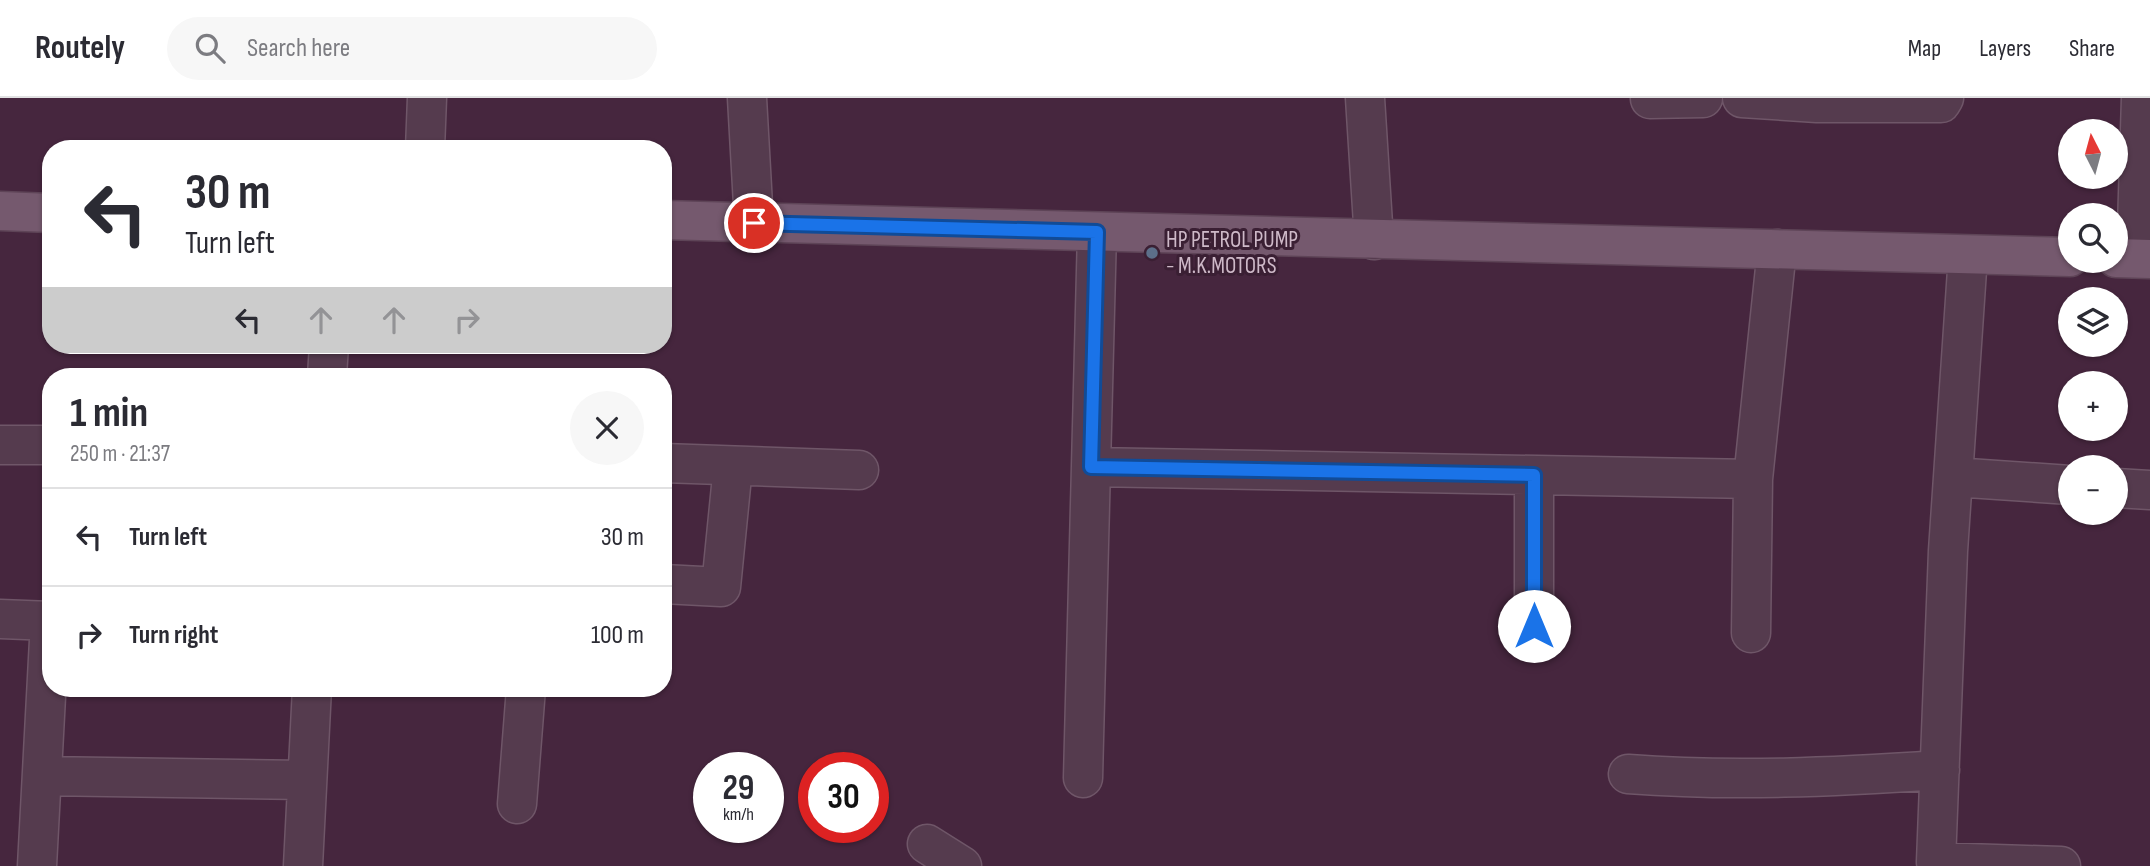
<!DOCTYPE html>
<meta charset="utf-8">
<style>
:root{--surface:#fff;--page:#f7f7f7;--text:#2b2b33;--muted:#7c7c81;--line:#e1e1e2}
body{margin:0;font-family:"Sofia Sans Condensed",sans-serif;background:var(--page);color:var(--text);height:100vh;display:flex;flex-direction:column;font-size:26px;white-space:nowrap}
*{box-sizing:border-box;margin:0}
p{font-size:23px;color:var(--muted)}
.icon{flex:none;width:38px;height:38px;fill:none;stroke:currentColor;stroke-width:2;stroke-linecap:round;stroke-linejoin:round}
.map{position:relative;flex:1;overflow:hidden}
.drawer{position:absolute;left:42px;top:270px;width:630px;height:329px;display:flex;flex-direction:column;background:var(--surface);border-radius:28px;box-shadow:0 2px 5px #0004}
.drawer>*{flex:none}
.hud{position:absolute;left:42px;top:42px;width:630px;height:214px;border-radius:28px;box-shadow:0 2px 5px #0004;background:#fff;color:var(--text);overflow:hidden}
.needle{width:46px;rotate:354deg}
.tools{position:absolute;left:2058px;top:21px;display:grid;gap:14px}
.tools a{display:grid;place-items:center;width:70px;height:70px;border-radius:50%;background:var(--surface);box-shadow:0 2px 5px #0004;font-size:35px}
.speed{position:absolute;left:693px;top:654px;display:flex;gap:14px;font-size:35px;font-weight:700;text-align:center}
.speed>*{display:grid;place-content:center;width:91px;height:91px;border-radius:50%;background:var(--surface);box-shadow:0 2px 5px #0004;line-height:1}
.speed small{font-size:18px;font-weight:400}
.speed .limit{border:10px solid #d22;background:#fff;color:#111}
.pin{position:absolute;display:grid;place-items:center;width:60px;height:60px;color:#fff;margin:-30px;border:4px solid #fff;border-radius:50%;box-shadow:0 2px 7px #0007}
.me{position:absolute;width:77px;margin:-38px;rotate:0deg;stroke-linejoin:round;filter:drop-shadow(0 0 5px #0008)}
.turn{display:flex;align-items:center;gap:24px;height:147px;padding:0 28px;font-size:32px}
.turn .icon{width:91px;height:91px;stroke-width:2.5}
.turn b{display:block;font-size:49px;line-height:60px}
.lanes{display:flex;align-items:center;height:66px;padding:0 28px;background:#0003;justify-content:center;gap:35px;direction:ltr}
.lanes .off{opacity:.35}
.round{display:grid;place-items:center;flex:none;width:74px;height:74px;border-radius:37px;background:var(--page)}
.head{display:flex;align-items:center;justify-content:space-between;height:119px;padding:0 28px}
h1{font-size:42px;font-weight:700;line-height:52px}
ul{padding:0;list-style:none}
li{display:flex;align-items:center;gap:21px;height:98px;padding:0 28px;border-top:2px solid var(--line)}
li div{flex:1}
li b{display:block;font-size:26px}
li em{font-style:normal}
header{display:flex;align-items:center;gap:42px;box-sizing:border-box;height:98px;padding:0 35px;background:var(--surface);border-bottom:2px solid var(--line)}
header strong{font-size:33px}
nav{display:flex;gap:38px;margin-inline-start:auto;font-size:24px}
.search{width:490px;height:63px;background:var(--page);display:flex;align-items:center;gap:18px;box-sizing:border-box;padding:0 24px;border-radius:38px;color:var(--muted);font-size:26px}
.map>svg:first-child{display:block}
</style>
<header>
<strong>Routely</strong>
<div class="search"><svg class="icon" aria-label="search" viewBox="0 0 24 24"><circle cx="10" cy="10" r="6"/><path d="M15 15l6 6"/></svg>Search here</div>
<nav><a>Map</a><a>Layers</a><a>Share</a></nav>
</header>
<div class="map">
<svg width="2150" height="768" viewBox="0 0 2150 768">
<rect width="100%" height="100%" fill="#46263e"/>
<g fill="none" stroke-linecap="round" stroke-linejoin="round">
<g stroke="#6f5668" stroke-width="41">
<path id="minor" d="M747,0L754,125
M1365,0L1374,142
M1742,0L1817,5H1941L1944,0
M1650,1L1703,0
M425,51L427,0
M1968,157L1948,453L1936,764L2061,768
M2136,160L2141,0
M327,278L329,247
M0,347H51
M663,365L859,372
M1091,369L1753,381
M1534,377V528
M1953,379L2070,387
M2116,390L2150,392
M663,486L721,489L733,368
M0,521L51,523
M1751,535L1753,381L1777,151
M1628,676C1733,684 1835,679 1940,672
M42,678L306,682
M1083,680L1097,134
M517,706L526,590
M927,746L962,768
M37,768L50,523
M303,768L312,590"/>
</g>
<g stroke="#5e4457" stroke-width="41">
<path id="major" d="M0,113L51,115
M663,122L2070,159
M2116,160L2150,161"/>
</g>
<use href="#minor" stroke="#553b4e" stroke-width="38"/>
<use href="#major" stroke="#75596e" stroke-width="38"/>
</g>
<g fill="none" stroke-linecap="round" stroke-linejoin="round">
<g stroke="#114b97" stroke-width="18">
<path id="route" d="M754,125L1097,134L1091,369L1534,377V528"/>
</g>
<use href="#route" stroke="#1a73e8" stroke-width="12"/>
</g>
<circle fill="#5c6f8a" stroke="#3a1f33" stroke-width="2.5" cx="1152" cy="155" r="7"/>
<g text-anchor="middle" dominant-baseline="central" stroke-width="6" stroke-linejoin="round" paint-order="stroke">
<g font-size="23" fill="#ceb9c8" stroke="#3a1f33" text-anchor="start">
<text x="1166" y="142">HP PETROL PUMP<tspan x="1166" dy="26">- M.K.MOTORS</tspan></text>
</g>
</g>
</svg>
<div class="tools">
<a><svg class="needle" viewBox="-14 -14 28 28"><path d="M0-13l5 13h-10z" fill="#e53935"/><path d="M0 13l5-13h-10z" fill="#7c7c81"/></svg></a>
<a><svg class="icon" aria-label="search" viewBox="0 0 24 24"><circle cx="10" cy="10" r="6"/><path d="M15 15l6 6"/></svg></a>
<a><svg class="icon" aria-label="layers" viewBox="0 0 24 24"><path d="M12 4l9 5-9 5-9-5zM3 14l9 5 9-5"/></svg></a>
<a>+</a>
<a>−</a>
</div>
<div class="speed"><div>29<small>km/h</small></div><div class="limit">30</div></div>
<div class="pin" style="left:754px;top:125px;background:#d93025"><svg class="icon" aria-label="arrive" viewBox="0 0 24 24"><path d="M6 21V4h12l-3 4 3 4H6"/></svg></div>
<svg class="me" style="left:1534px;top:528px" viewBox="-20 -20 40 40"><circle r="19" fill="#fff"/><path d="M0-13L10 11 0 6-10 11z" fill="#1a73e8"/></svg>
<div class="hud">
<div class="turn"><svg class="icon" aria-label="left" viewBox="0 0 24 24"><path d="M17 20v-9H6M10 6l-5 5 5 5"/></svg><div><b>30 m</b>Turn left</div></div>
<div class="lanes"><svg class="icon" aria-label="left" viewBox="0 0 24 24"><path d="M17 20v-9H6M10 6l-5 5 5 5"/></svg><svg class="icon off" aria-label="ahead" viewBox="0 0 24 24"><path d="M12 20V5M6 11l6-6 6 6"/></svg><svg class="icon off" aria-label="ahead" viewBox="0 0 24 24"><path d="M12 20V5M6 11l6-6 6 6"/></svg><svg class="icon off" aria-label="right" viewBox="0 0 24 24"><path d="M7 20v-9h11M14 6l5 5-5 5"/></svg></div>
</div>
<section class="drawer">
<div class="head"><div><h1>1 min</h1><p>250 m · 21:37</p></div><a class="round"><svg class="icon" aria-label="close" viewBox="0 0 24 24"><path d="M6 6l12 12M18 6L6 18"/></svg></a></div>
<ul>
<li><svg class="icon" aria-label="left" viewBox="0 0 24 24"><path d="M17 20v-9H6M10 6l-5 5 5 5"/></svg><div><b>Turn left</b></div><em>30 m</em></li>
<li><svg class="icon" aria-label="right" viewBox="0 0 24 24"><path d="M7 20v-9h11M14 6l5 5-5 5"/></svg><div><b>Turn right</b></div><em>100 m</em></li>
</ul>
</section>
</div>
